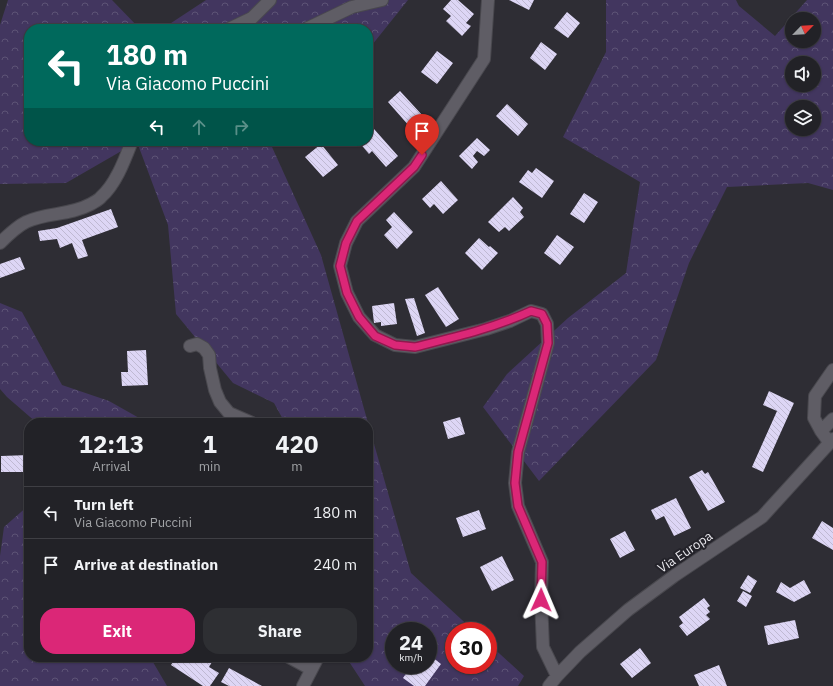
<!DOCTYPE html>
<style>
:root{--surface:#222227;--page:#2e2f33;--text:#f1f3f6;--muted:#a2a4a7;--line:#3f3f44;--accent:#db2777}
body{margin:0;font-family:"IBM Plex Sans",sans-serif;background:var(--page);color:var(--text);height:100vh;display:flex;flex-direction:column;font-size:15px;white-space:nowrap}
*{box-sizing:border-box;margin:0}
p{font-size:13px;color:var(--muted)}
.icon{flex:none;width:22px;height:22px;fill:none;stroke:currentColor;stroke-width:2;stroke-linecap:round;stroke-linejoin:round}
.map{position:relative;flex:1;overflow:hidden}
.details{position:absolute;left:24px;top:418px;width:349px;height:244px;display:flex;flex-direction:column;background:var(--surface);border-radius:16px;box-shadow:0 1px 3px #0004,0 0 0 1px var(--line)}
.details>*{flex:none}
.hud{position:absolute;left:24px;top:24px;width:349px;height:122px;border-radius:16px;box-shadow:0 1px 3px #0004,0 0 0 1px var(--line);background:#00695c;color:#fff;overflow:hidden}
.needle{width:26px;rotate:65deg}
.buttons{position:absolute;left:785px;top:12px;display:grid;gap:8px}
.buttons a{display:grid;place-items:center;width:36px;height:36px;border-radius:50%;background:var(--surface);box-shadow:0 1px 3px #0004,0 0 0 1px var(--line);font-size:20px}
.speed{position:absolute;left:385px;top:622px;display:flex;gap:8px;font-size:20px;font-weight:700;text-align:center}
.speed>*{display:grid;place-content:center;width:52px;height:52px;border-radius:50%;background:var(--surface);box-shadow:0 1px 3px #0004,0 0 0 1px var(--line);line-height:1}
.speed small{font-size:10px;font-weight:400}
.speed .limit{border:6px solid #d22;background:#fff;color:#111}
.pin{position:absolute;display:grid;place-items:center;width:34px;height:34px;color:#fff;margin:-41px -17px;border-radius:50% 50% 50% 0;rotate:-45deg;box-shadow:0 0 4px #0007}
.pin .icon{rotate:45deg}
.me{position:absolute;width:44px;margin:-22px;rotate:1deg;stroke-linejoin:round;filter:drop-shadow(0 0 3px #0008)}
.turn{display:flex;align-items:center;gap:14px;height:84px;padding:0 16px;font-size:18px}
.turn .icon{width:52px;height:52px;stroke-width:2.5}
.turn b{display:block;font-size:28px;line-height:34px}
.lanes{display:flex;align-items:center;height:38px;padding:0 16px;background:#0003;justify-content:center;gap:20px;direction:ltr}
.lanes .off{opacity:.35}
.eta{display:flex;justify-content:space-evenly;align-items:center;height:68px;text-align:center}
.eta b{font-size:24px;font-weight:800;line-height:28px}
.button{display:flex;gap:8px;margin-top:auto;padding:8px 16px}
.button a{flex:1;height:46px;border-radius:16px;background:var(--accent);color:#fff;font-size:16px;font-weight:800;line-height:46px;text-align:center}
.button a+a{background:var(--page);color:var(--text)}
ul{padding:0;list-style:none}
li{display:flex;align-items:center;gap:12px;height:52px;padding:0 16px;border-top:1px solid var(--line)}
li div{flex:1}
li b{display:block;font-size:15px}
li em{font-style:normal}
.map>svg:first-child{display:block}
</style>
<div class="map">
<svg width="833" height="686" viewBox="0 0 833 686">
<defs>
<pattern id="forest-crowns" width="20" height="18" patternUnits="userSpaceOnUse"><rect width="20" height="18" fill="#42365f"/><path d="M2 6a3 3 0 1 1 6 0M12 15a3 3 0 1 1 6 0" fill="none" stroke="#5d5376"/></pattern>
<pattern id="building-back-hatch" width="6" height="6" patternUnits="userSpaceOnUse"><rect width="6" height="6" fill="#ddd6f5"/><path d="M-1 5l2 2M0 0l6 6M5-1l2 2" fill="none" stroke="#bfb9d2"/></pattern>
</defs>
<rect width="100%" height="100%" fill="#2e2d34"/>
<path fill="url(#forest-crowns)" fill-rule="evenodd" d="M8,0H112L140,29H29V141H278L272,147L321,255L368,423H285L274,403L233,383L176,314L168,225L137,142L66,183L0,184V25Z
M206,0H408L368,50V29H162Z
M606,0H736L739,6L775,36L807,0H833V190L808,183L727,187L689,263L656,360L539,481L483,407L507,374L568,318L626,273L640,182L563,137L606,52ZM792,19H814V41H792ZM792,63H814V85H792ZM792,107H814V129H792Z
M0,303L22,312L62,385L109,401L148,423H37L7,397L0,389Z
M368,423L411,573L474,631H454V665H488V643L524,676L518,686H365L346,657H368ZM394,631H428V665H394Z
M29,505V657H150L167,686H0V556L4,527Z"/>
<path fill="url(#building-back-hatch)" d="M451,0H458L474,14L466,23L471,26L462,36L446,21L451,16L443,9Z
M509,0H534L529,10Z
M567,12L580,23L568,38L554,28Z
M541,42L557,54L545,70L530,58Z
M437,51L453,63L437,84L421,72Z
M400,91L423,116L410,127L388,102Z
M507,104L528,124L518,136L496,116Z
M374,129L398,156L386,167L372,151L369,154L358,141H368V134Z
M477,138L490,150L484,156L477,151L473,156L478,162L472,169L459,156Z
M321,144L338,165L323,177L305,157Z
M536,168L554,181L542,198L519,182L528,170L532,173Z
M441,181L458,200L443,214L434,204L430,208L422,199Z
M584,193L598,202L584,223L570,214Z
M513,197L523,208L520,212L524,217L509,231L505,227L499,232L488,222Z
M111,209L118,227L82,240L88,256L78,259L72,243L60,248L57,239L40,241L38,231L57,228Z
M394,212L413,232L397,249L384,235L392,227L386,220Z
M557,235L574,247L560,265L544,253Z
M479,238L489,247L490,246L498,253L482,270L465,253Z
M20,257L25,269L0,278V264Z
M438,287L459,319L446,327L425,295Z
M414,298L425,333L417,336L405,299Z
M394,303L397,324L381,326V322L374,323L372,306Z
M146,350L148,385L122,386L121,372H128L127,351Z
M769,391L794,403L763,472L752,467L777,411L763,405Z
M460,417L465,434L448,439L443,422Z
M29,455V472H1V456Z
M702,470L705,474L708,472L725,502L708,511L689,477Z
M676,498L691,528L674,536L664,516L656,520L651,510Z
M479,510L486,529L463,537L456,518Z
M822,521L833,528V550L812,538Z
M625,531L635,550L620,558L610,539Z
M502,556L514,580L492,591L480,567Z
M748,575L757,581L750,593L740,588Z
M804,580L811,593L794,602L776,592L781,582L790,588Z
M743,591L752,596L746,607L737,601Z
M704,598L710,606L707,608L710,612L706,615L710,619L687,636L679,626L683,623L679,617Z
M795,620L799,638L768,645L764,626Z
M640,648L651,663L632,678L620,664Z
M428,654L441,664L425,686H414L403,678L412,665H428Z
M176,657H205L212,662L209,667L219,673L210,686H203L171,665Z
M719,665L727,686H699L694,675Z
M229,668L262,686H229L221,682Z"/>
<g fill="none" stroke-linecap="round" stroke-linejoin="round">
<g stroke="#49484e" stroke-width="14">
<path id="minor" d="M488,0L484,59L414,167L357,221L346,243L340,266L347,293L359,317L375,335L395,345L415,347L486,329L510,321L531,311L542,314L547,324L548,343L518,452L515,483L518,506L542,562L541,600L543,647L557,676
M229,29L252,18L270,0
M306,29L352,7L382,0
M0,243C8,235 16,227 26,222C47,212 69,216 91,204C94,202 99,200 101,197C116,184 125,159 132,141
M190,346L197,344L204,348L209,355L210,368L215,390L220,402L229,413L252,423
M821,431L833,419
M829,442L821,431L814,418L815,396L833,370
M289,657L311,669
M303,686L318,657
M549,686L557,676L580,652L628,610L674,576L762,517L833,439"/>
</g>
<use href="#minor" stroke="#5f5d65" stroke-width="12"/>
</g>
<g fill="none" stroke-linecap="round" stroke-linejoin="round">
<g stroke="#8e194d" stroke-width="10">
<path id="route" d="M422,155L414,167L357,221L346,243L340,266L347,293L359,317L375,336L395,345L415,347C455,337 494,328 531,311L542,314L547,324L548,343L518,452L515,483L518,506L542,562L541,600"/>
</g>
<use href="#route" stroke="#db2777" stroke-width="7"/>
</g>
<g text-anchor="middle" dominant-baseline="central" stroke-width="4" stroke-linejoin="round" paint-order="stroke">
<g font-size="13" fill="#ebeaef" stroke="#24232a">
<text transform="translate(685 552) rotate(-34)">Via Europa</text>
</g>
</g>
</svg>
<div class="buttons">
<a><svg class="needle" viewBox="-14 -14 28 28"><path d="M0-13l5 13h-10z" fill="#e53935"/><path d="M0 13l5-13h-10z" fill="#a2a4a7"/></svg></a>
<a><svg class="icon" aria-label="sound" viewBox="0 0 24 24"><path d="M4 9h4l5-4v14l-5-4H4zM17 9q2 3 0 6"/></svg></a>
<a><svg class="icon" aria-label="layers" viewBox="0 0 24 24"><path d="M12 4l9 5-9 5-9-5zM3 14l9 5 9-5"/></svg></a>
</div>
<div class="speed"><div>24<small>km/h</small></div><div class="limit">30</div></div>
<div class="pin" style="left:422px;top:155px;background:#d93025"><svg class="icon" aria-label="arrive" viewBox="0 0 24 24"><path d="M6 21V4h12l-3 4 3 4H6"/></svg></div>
<svg class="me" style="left:541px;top:600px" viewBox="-20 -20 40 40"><path d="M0-17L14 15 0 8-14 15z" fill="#db2777" stroke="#fff" stroke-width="4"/></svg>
<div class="hud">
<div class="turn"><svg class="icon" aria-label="left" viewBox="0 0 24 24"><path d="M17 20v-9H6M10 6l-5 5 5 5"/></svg><div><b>180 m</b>Via Giacomo Puccini</div></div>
<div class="lanes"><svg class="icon" aria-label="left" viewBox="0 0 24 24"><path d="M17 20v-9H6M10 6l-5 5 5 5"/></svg><svg class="icon off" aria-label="ahead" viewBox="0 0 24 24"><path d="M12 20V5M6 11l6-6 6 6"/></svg><svg class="icon off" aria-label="right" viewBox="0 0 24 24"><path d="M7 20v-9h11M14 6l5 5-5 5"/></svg></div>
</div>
<section class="details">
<div class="eta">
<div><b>12:13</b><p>Arrival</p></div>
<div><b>1</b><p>min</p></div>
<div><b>420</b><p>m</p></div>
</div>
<ul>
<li><svg class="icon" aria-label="left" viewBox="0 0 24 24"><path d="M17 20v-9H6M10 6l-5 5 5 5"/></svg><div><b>Turn left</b><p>Via Giacomo Puccini</p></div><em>180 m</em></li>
<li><svg class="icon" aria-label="arrive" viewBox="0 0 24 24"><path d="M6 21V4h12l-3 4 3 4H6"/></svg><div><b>Arrive at destination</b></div><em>240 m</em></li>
</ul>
<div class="button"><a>Exit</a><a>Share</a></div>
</section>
</div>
